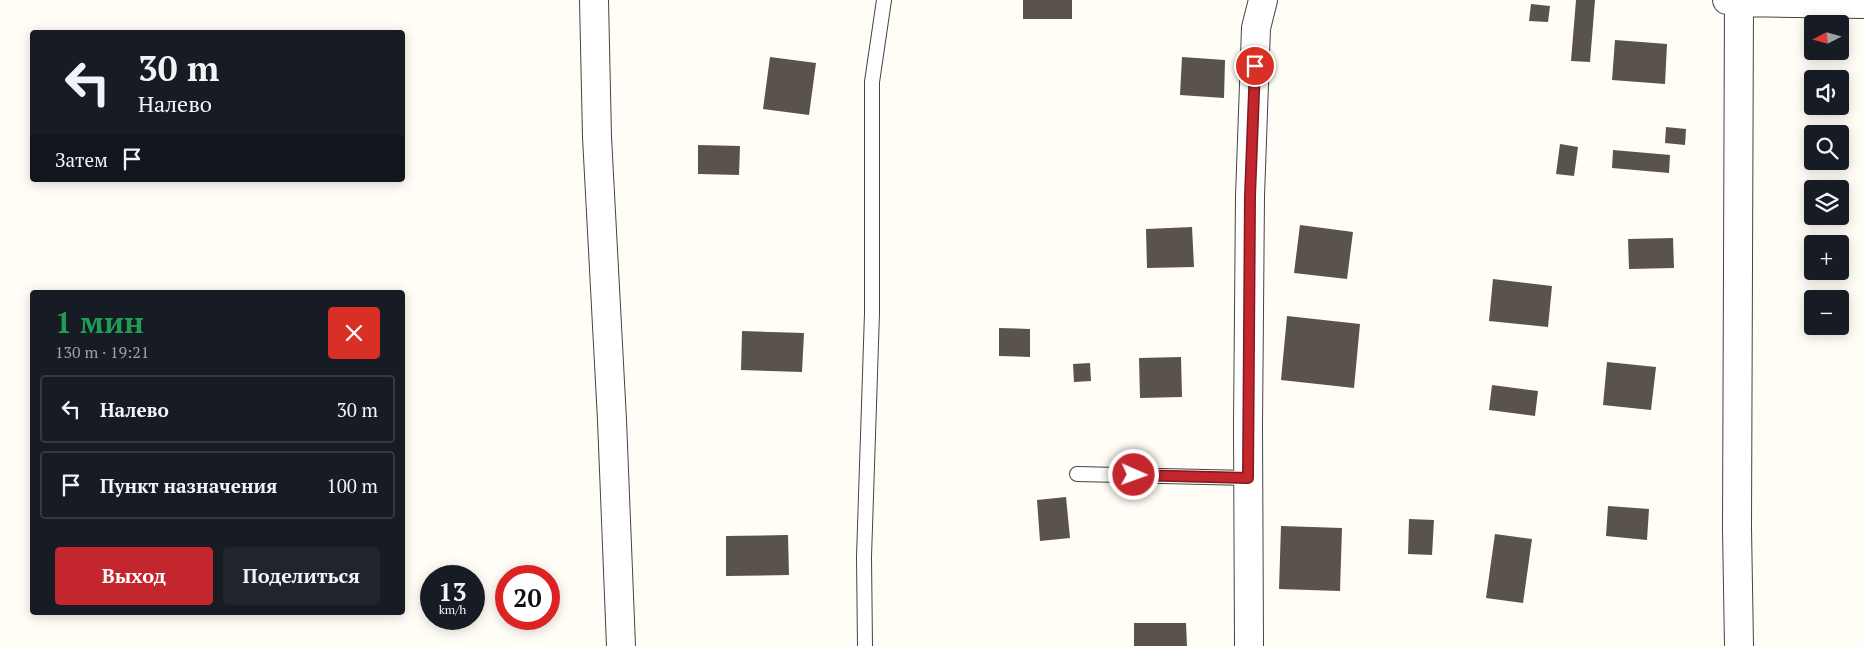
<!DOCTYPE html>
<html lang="ru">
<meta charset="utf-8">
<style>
:root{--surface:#171b24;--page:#20242c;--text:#f1f3f6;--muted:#9ea1a6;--line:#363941;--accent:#c4262e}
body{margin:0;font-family:"PT Serif",serif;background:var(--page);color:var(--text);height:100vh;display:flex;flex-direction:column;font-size:19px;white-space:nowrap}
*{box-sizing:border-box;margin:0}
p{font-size:16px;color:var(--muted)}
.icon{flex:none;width:28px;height:28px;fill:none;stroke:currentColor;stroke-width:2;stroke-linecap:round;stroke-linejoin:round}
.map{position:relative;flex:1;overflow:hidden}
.details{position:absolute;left:30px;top:290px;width:375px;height:325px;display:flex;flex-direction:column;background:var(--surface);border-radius:5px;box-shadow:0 2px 12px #0003}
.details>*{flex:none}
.guide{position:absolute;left:30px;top:30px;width:375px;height:152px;border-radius:5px;box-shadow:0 2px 12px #0003;background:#171b24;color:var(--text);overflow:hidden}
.needle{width:32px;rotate:264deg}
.controls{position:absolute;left:1804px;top:15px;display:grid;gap:10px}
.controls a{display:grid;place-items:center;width:45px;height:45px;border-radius:5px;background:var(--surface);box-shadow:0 2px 12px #0003;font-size:25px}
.speed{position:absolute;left:420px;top:565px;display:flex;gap:10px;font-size:25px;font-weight:700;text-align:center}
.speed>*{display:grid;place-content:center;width:65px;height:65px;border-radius:50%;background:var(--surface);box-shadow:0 2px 12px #0003;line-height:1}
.speed small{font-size:12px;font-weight:400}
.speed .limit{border:8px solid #d22;background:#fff;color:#111}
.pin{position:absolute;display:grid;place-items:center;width:42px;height:42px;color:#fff;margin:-21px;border:2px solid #fff;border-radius:50%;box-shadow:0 1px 5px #0007}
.me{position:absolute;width:55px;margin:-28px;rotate:92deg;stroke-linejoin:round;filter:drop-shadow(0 0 4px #0008)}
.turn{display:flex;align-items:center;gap:18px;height:105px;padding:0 25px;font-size:22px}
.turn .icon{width:65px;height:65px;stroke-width:2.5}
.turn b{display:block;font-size:35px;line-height:42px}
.then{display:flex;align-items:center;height:48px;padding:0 25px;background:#0003;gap:10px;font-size:19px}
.round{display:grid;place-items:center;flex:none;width:52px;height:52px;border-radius:5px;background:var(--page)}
.overview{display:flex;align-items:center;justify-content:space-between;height:85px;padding:0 25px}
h1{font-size:30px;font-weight:700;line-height:38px;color:#1e9e55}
.action{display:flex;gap:10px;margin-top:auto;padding:10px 25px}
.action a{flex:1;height:58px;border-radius:5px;background:var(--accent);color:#fff;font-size:20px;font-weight:700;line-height:58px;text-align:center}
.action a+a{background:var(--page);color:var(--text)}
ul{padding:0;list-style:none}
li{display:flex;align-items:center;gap:15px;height:68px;margin:0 10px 8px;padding:0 15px;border:2px solid var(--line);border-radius:5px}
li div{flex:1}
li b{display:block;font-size:19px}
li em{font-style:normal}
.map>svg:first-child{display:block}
</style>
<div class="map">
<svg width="1864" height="646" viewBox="0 0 1864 646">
<rect width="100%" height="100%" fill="#fffdf5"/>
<path fill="#5a524d" d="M1023,0H1072V19H1023Z
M1576,0H1595L1590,62L1571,61Z
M1531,4L1550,6L1548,22L1529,21Z
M1615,40L1667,44L1665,84L1612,80Z
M770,57L816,63L809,115L763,109Z
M1182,57L1225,60L1224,98L1180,95Z
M1666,127L1686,129L1685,145L1665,143Z
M1560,144L1578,147L1574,176L1556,174Z
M698,145L740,146L739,175L698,174Z
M1613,150L1670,155L1669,173L1612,168Z
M1300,225L1353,232L1347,279L1294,273Z
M1192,227L1194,267L1147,268L1146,229Z
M1673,238L1674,268L1629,269L1628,239Z
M1493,279L1552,286L1548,327L1489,321Z
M1287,316L1360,324L1354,388L1281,380Z
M999,328L1030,329V357L999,356Z
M742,331L804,333L802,372L741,370Z
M1181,357L1182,397L1140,398L1139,358Z
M1607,362L1656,367L1651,410L1603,405Z
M1090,363L1091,381L1074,382L1073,364Z
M1492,385L1538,391L1535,416L1489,410Z
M1066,497L1070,538L1040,541L1037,500Z
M1608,506L1649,509L1647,540L1606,536Z
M1409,519L1434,520L1432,555L1408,554Z
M1281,526L1342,528L1340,591L1279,589Z
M1495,534L1532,539L1523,603L1486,598Z
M788,535L789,575L726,576V536Z
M1134,623H1186L1187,646H1134Z"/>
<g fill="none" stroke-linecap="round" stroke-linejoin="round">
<g stroke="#444" stroke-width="16">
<path id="lane" d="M1077,474L1248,478
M865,646L864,557L872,313V82L884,0"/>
</g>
<g stroke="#444" stroke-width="30">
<path id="street" d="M594,0L597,137L612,420L621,646
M1727,0L1739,2L1864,4
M1249,646L1248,426L1250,196L1256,28L1263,0
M1739,646L1737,528L1739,0"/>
</g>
<use href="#lane" stroke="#fff" stroke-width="14"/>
<use href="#street" stroke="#fff" stroke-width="28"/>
</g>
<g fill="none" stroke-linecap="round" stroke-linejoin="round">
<g stroke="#7f191e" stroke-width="12">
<path id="route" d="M1134,475L1248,478L1250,196L1255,66"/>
</g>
<use href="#route" stroke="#c4262e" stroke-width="9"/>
</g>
</svg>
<div class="controls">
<a><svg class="needle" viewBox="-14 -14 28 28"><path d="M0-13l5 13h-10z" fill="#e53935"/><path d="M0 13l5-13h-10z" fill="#9ea1a6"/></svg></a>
<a><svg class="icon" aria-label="sound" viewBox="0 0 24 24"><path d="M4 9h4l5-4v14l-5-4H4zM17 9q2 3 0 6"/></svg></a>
<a><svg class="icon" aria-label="search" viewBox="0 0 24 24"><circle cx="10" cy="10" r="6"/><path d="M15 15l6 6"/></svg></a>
<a><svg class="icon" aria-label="layers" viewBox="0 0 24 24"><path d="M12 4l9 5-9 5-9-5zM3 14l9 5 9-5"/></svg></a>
<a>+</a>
<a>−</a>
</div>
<div class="speed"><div>13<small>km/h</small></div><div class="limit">20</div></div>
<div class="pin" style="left:1255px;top:66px;background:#d93025"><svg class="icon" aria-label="arrive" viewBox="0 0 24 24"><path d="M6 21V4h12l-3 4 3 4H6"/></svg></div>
<svg class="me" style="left:1134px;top:475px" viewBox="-20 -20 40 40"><circle r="17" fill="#c4262e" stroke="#fff" stroke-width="3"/><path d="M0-11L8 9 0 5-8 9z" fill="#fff"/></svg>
<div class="guide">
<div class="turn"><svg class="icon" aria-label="left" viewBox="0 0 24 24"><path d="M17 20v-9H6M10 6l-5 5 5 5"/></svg><div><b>30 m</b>Налево</div></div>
<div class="then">Затем<svg class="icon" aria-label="arrive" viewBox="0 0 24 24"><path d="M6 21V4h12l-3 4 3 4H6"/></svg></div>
</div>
<section class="details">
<div class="overview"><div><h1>1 мин</h1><p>130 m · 19:21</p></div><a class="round" style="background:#d93025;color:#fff"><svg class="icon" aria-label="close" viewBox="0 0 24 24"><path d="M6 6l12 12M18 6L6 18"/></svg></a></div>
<ul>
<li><svg class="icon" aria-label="left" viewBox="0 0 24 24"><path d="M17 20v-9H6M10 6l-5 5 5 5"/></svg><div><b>Налево</b></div><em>30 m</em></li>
<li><svg class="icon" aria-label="arrive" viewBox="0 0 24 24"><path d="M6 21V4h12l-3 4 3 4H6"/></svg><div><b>Пункт назначения</b></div><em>100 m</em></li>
</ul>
<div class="action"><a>Выход</a><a>Поделиться</a></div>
</section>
</div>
